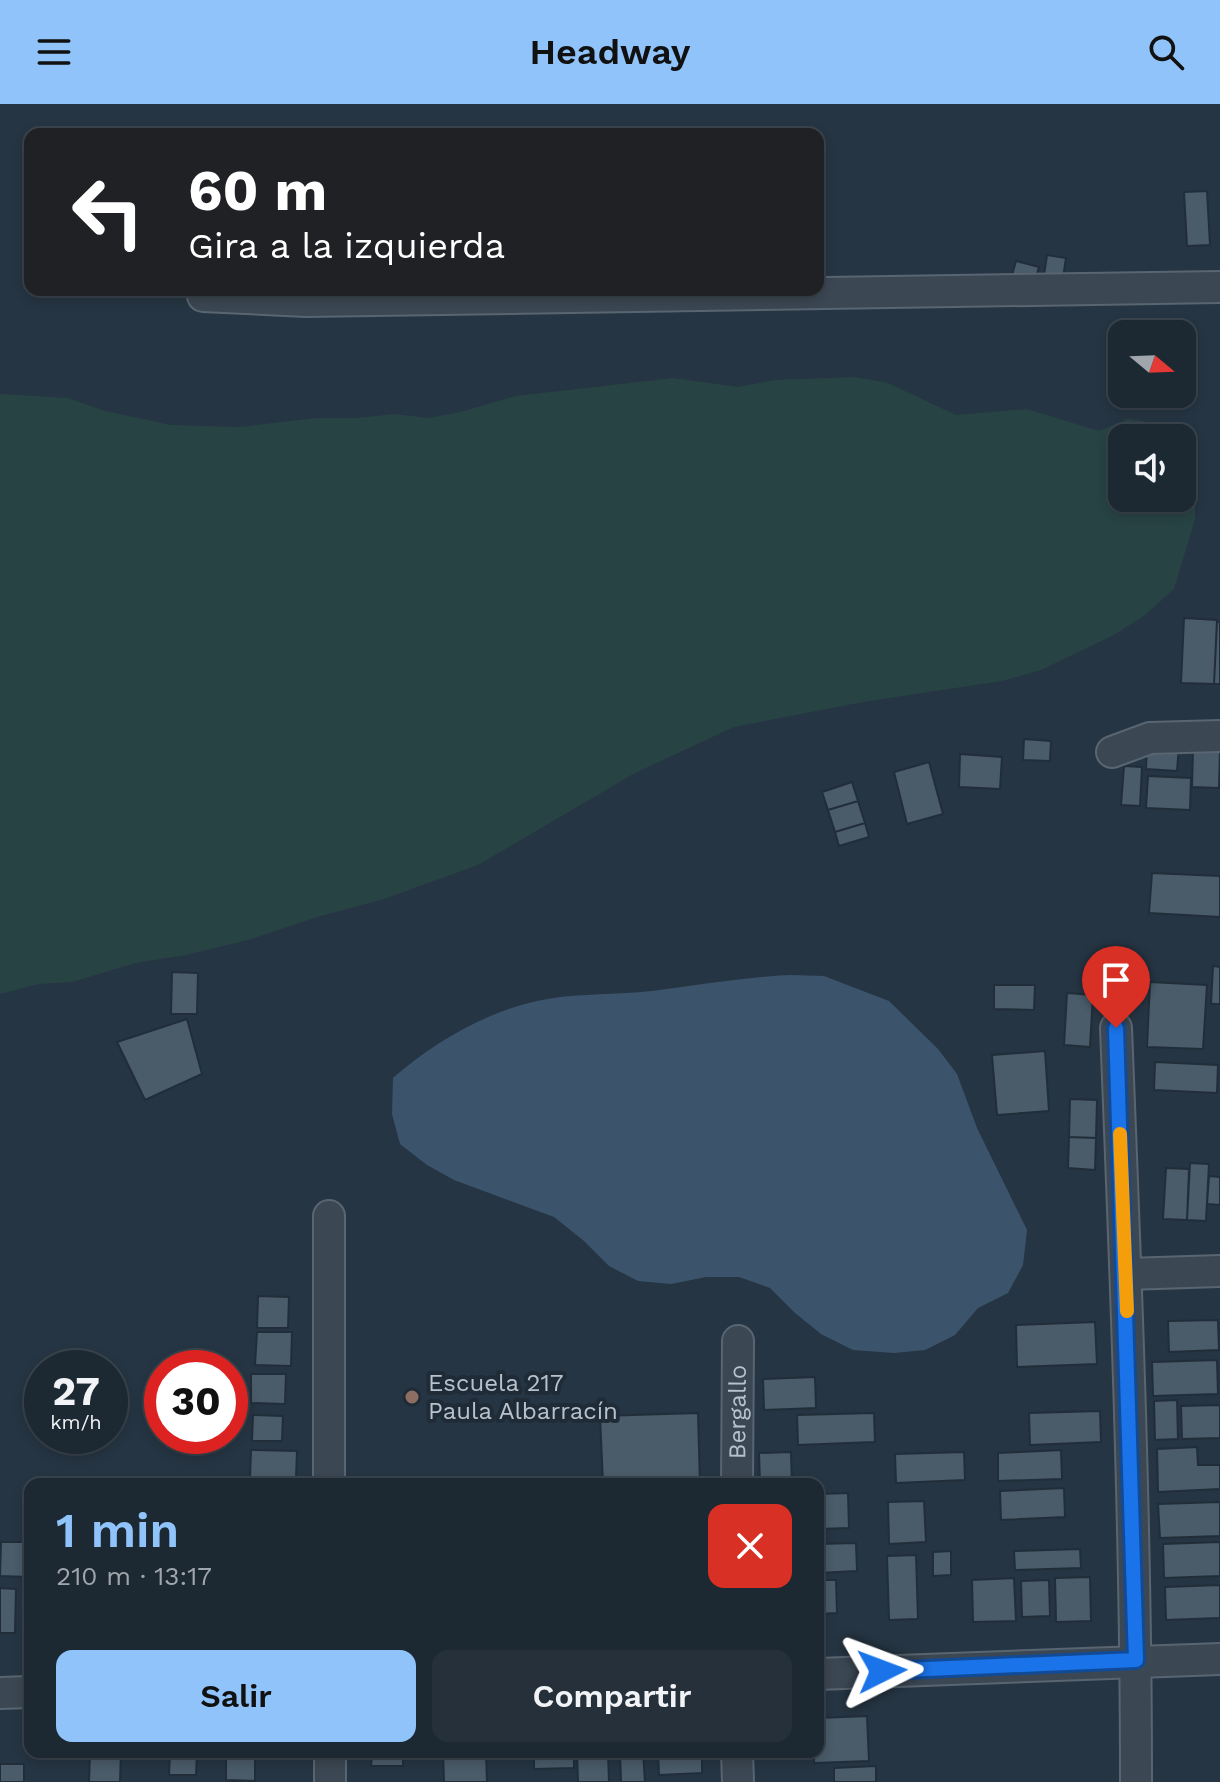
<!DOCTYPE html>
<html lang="es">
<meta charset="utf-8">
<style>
:root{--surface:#1c2832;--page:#25303a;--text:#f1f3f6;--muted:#a0a6ac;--line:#3a444d;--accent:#8fc3fa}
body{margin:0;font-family:"Work Sans",sans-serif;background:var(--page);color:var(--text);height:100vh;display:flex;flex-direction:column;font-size:30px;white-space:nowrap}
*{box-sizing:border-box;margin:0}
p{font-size:26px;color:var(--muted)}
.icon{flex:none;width:44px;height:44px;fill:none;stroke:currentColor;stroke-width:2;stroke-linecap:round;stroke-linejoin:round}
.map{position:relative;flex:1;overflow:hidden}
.details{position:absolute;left:24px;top:1374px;width:800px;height:280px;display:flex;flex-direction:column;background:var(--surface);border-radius:16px;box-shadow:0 4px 12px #0003,0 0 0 2px var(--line)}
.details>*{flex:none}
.hud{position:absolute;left:24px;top:24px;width:800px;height:168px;border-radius:16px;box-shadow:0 4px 12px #0003,0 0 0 2px var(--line);background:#202124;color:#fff;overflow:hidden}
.needle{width:52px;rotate:109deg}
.tools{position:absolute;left:1108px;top:216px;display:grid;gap:16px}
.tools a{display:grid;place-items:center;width:88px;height:88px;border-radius:16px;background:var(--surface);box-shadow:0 4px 12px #0003,0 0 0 2px var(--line);font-size:40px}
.speed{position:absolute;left:24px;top:1246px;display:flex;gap:16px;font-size:40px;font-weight:700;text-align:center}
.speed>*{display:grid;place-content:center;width:104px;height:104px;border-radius:50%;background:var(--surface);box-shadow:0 4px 12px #0003,0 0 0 2px var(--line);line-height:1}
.speed small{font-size:20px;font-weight:400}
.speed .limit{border:12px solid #d22;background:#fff;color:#111}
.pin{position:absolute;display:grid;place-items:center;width:68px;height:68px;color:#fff;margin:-82px -34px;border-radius:50% 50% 50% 0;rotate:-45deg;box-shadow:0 0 8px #0007}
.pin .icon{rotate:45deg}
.me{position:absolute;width:88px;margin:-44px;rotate:87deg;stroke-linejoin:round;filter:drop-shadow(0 0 6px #0008)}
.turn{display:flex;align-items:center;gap:28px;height:168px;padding:0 32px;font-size:36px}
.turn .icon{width:104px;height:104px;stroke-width:2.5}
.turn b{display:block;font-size:56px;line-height:68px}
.round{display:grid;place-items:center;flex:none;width:84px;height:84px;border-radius:16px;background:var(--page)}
.summary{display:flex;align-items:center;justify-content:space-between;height:136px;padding:0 32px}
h1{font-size:48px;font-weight:600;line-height:60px;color:var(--accent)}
.primary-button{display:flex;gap:16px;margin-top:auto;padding:16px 32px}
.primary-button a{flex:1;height:92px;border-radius:16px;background:var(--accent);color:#111;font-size:32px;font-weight:600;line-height:92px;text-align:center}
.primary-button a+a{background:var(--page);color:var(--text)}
header{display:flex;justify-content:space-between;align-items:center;height:104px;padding:0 32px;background:var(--accent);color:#111;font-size:36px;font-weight:600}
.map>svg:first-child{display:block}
</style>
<header><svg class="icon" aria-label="menu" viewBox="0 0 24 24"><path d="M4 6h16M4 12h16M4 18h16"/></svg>Headway<svg class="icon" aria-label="search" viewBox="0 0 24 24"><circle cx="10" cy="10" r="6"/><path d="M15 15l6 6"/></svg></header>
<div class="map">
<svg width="1220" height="1678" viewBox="0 0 1220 1678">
<rect width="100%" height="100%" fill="#263543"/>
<path fill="#284344" d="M854,273L888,279L956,311L1027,305L1099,327L1128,315L1161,320L1169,334H1122V394H1182V355L1195,382V415L1174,485L1145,511L1114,531L1041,566L1002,577L863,598L734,623L635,669L478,761L384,795L317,813L252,835L186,851L136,859L72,878L39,880L0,890V290L68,294L105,307L171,321L239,323L316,314H357L394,310L429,314L460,308L516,292L673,274L738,283L774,276Z"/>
<path fill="#3b546c" d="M790,871L824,872L889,897L938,945L957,970L977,1024L1027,1126L1023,1161L1008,1189L978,1204L955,1231L925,1246L894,1249L853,1246L821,1230L795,1209L770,1184L739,1173H706L671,1180L638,1177L609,1162L584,1137L554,1113L454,1076L427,1061L400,1040L392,1010L393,974C435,937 492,904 548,895C582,889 617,891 652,887C698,881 744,873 790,871Z"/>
<path fill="#4a5b69" stroke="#212e3a" stroke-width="2" d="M1207,87L1210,141L1187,142L1184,88Z
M1047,151L1066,154L1061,187L1042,184Z
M1016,157L1039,163L1030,195L1007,189Z
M1184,514L1217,516L1214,580L1181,579Z
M1217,518H1220V580H1214Z
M1024,635L1051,637L1050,657L1023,656Z
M1147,640L1179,642L1177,667L1146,665Z
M1193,645L1220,647L1219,684L1192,683Z
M960,650L1002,653L1000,685L959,683Z
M929,658L943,710L907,720L894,668Z
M1124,662L1142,663L1140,702L1121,701Z
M1148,672L1191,674L1190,706L1146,704Z
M852,678L858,697L828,706L822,688Z
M858,697L865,719L835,728L828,706Z
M865,719L869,733L839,742L835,728Z
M1152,769L1220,772V813L1149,809Z
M1213,862L1220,863V900H1211Z
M172,868L198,869L197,910H171Z
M1150,878L1207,881L1203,945L1147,943Z
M994,881H1035L1034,906L994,905Z
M1067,889L1093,891L1090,943L1064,941Z
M187,915L202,970L145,996L117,938Z
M1045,947L1049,1007L997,1011L992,951Z
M1155,958L1218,961L1217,989L1154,986Z
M1070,995L1097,996L1096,1034L1069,1033Z
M1069,1033L1096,1034L1095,1066L1068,1064Z
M1190,1059L1209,1060L1206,1117L1187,1116Z
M1166,1064L1189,1065L1187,1116L1163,1115Z
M1209,1072L1220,1073V1101L1207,1100Z
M258,1192L289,1193L288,1224H257Z
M1218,1216L1219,1246L1169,1248L1168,1217Z
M1095,1218L1097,1260L1017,1263L1016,1221Z
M257,1228H292L291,1262L255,1261Z
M1217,1256L1218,1290L1153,1292L1152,1258Z
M251,1270H286L285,1300L251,1299Z
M815,1273L816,1304L764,1306L763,1275Z
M1177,1296L1178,1335L1155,1336L1154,1297Z
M1220,1301V1334L1182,1335L1181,1302Z
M1100,1307L1101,1338L1030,1341L1029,1309Z
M698,1309L700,1380H603L600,1312Z
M874,1309L875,1338L798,1341L797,1311Z
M253,1311L283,1312L282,1337H252Z
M1197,1343L1198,1361H1220V1385L1158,1388L1157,1345Z
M251,1346L297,1347L296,1375L250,1374Z
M1061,1346L1062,1375L998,1377V1349Z
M791,1348L792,1380H760L759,1349Z
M964,1348L965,1376L896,1379L895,1350Z
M1064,1384L1065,1413L1001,1416L1000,1387Z
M848,1389L849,1424L818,1425V1390Z
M924,1397L926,1438L889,1440L888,1398Z
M1220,1398V1432L1160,1434L1158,1400Z
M1,1438H30V1473L0,1472Z
M1220,1438V1472L1164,1474L1163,1440Z
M856,1439L857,1467L818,1469V1440Z
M1080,1445L1081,1464L1015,1466L1014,1447Z
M951,1447V1471L933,1472V1448Z
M916,1451L918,1515L889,1516L887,1452Z
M1090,1473L1091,1517L1056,1518L1055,1474Z
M1014,1474L1016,1517L973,1518L972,1476Z
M818,1476H836L837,1509L818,1510Z
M1049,1476L1050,1512L1022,1513L1021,1477Z
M1220,1481V1514L1166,1516L1165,1483Z
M0,1484L16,1485L15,1529H0Z
M867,1612L869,1657L814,1659V1648H818V1614Z
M90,1648H121L120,1678H89Z
M170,1648H197L196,1671H169Z
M226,1648H255V1677L226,1676Z
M372,1648H403V1662H371Z
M443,1648H486L487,1678H444Z
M534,1648H574V1664L534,1665Z
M577,1648H608L609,1678H578Z
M620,1648H643L645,1678H621Z
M658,1648H702V1669L659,1671Z
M767,1648H794L795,1651H767Z
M0,1660H24V1678H0Z
M876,1662V1678H834V1664Z"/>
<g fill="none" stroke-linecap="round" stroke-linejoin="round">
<g stroke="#596570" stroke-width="34">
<g id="street">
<path d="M203,192L306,197L1220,183"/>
<path d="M1112,648L1150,634L1220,632"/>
<path d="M1116,924C1126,1175 1136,1426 1136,1678"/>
<path d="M1126,1170L1220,1167"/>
<path d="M329,1380V1112"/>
<path id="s1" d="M737,1380L738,1237"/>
<path d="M818,1570L1220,1555"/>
<path d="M0,1589L30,1588"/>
<path d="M330,1648V1678"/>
<path d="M737,1648L738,1678"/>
</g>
</g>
<use href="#street" stroke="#3b4753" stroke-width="30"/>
</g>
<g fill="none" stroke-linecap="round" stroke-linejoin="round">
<g stroke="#114b97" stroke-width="20">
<path id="route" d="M882,1567L1136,1556L1116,924"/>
</g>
<use href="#route" stroke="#1a73e8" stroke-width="14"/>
<path stroke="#f59e0b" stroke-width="14" d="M1120,1030L1127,1207"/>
</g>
<circle fill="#8d6e63" stroke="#1f2c38" stroke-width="3" cx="412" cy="1293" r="8"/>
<g text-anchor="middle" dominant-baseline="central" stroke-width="8" stroke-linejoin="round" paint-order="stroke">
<g font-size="24" fill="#b8c2cc" stroke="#1f2c38" text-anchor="start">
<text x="428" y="1279">Escuela 217<tspan x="428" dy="28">Paula Albarracín</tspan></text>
</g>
<g font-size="24" fill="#b8c2cc" stroke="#1f2c38">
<text stroke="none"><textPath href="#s1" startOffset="72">Bergallo</textPath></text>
</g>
</g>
</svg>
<div class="tools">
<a><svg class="needle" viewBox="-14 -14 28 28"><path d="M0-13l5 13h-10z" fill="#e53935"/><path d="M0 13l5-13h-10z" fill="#a0a6ac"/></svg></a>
<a><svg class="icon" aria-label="sound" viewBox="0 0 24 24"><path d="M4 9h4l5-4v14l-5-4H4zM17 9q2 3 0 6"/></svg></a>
</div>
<div class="speed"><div>27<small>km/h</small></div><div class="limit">30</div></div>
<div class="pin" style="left:1116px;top:924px;background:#d93025"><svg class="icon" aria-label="arrive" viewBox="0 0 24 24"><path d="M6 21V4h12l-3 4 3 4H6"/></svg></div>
<svg class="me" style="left:882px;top:1567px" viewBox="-20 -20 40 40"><path d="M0-17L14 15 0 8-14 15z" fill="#1a73e8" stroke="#fff" stroke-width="4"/></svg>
<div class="hud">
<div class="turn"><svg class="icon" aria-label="left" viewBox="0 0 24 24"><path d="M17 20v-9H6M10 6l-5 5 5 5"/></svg><div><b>60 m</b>Gira a la izquierda</div></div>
</div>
<section class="details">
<div class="summary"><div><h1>1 min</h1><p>210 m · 13:17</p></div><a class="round" style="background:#d93025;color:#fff"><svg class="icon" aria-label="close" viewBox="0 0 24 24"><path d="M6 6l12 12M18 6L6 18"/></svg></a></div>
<div class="primary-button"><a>Salir</a><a>Compartir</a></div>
</section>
</div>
